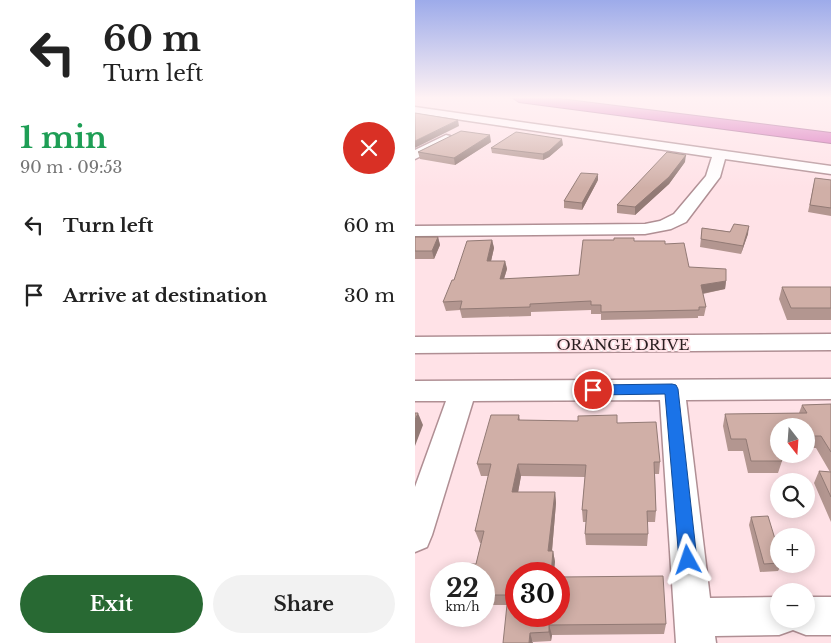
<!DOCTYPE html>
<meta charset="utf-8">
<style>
:root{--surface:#fff;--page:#f2f2f2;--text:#222;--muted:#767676;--accent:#286933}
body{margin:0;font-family:"Libre Baskerville",serif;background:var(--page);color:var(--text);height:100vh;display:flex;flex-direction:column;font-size:19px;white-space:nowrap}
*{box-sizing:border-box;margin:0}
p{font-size:16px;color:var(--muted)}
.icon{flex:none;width:28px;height:28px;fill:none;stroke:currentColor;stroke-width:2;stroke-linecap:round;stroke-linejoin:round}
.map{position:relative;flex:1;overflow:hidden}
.side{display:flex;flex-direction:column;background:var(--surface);width:415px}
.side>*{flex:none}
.hud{background:#fff;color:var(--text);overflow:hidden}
.needle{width:32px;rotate:163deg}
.tools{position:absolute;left:355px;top:418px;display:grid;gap:10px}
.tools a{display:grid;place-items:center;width:45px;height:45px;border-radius:50%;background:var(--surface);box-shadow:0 2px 12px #0003;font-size:25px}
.speed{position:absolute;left:15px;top:562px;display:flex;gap:10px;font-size:25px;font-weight:700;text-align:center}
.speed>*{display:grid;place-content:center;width:65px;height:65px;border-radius:50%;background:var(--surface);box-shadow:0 2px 12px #0003;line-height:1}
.speed small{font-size:12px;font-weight:400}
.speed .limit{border:8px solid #d22;background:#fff;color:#111}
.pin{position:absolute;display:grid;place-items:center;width:42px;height:42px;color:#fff;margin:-21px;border:2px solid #fff;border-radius:50%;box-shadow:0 1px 5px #0007}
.me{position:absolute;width:55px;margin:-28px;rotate:355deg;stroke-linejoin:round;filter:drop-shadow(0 0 4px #0008)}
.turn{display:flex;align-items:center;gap:18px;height:105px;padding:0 20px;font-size:22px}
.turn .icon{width:65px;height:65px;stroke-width:2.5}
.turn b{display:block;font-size:35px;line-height:42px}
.round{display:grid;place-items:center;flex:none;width:52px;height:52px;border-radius:26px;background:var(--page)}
.overview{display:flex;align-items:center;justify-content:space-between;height:85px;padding:0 20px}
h1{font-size:30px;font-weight:800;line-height:38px;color:#1e9e55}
.primary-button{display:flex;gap:10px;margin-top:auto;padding:10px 20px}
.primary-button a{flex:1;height:58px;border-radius:30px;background:var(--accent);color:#fff;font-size:20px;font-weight:800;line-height:58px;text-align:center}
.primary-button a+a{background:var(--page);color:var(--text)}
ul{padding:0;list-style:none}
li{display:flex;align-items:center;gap:15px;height:70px;padding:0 20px}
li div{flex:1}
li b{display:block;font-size:19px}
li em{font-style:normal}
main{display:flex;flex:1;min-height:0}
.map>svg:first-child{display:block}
</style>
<main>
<section class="side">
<div class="hud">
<div class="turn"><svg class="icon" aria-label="left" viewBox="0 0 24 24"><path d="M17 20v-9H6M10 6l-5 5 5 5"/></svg><div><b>60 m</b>Turn left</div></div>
</div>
<div class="overview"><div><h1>1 min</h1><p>90 m · 09:53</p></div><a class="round" style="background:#d93025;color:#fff"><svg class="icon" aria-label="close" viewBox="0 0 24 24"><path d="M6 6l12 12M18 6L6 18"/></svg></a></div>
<ul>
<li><svg class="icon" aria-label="left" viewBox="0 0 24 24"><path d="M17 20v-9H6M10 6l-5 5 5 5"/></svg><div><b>Turn left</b></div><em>60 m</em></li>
<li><svg class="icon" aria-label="arrive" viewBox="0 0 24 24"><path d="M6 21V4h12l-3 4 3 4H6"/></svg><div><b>Arrive at destination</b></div><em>30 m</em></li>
</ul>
<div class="primary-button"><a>Exit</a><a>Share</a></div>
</section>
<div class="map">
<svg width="416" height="643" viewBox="0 0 416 643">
<rect width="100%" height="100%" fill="#ffe2e7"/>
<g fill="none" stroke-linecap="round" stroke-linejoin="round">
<g stroke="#b08f94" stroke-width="3">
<path id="minor" d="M0,107L416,166V174L310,159L305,177L271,222L256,229L230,234L0,236V226L230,224L245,221L259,214L291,176L297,157L0,113Z
M31,135L35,136L37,139L35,142L0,159V150Z
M416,334V350L0,353V337Z
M416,379V399L271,400L295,598L364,597V619H391V597H416V635H391L378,630L364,635L300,636L301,643H261L245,400L58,401L17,535L12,547L0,552V487L31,401H0V381Z"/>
</g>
<g stroke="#994d82" stroke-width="2">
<path id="highway" d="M98,98H137L416,133V143L104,102Z"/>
</g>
<use href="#minor" fill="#fff" fill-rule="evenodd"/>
<use href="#highway" fill="#d566b6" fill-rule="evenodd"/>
</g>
<path fill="#b39690" d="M76,142L40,165L5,159L3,152Z
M148,145L134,157L128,160L77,153L76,148Z
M270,162L254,184L220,215L202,213V205Z
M400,178L416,180V216L393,212Z
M183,180L167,210L149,208V201Z
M287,228L333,234L326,254L285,247Z
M0,237H23L25,245L19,259H0Z
M77,240L79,248L76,261H90L92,269L89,279L164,275L219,241L250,244L274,267L311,281L310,289L288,294L291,307L289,316H283V318L186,320V314H176V310L116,312V316L47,318L45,310L31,311L28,302L39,280Z
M367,287H416V320H372L364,299Z
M416,404V522L399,483L404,471L415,472L401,448H391V426H364V448H363L367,461L363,473H333L328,451H313L308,426L310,414L384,413L387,405Z
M104,415L105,420L202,423L245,462L244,474H240L241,511L240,522H232L233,534L232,546L171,545L170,534L171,522H168L167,510L170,477L106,476L103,492H140L141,503L137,551H138L140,562L101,574L251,624L249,634L137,635L136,641L118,642L92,605H69V574L61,564L66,543H65L60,531L73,476H66L62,464Z
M336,517L364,552V564H367L363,571L345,572L334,525Z"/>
<path fill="#927a75" d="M43,120L44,126L0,148V141Z
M75,135L76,142L40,165L39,158Z
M147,139L148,145L134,157L128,160V154Z
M271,155L270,162L254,184L220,215V207Z
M183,174V180L167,210V203Z
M334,226L333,234L326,254L328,246Z
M23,237L25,245L19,259L17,251Z
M77,240L79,248L74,270L72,261Z
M90,261L92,269L86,288L85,279Z
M311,281L310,289L285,294L286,285Z
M3,413L8,425L0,446V420Z
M103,464L106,476L101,504L97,492Z
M140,492L141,503L136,562L133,551Z
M138,551L140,562L139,574H136Z
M134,625L137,635L136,641L134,632Z
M115,633L118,643H114Z"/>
<path fill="#d0afa7" stroke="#927a75" d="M0,113L43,120L0,141Z
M46,131L75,135L39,158L3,152Z
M101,132L147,139L134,151L128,154L76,148Z
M252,152L271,155L254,177L220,207L202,205Z
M166,173L183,174L167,203L149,201Z
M400,178L416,180V208L395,205Z
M319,224L334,226L328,246L286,239L287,228L315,232Z
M0,237H23L17,251H0Z
M199,238H219V241H250V244L269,243L274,267L311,269V281L286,285L291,307H284V310L186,312V305H176V301L115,304V307L45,309L47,301L28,302L37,280H39L52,241L77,240L72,261H90L85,279L164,275L168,240H199Z
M367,287H416V308H376Z
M416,404V452L406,436H391V426H364V436H359L364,450V454H365L367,461H336L331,439H316L310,414L392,413L387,405Z
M0,413H3L0,420Z
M76,415H104L103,420L163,421V416L202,415V423L241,422L245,462H239L241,511H232L233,534H170L172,510H167L171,465L103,464L97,492H140L133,551H138L136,574H101V616H144V577L248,576L251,624L134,625V632L115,633L114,643H88L93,595H69V574H36L39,564H61L69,531H60L76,464H62Z
M404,471L416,472V497Z
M353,516L364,552V563L349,564L336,517Z"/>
<linearGradient id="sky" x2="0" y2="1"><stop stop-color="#9dabea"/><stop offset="0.52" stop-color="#fff2f4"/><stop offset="1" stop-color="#fff2f4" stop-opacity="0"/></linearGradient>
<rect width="416" height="188" fill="url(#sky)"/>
<path fill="#1a73e8" stroke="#114b97" d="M257,384L261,385L263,389L282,560L280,566L273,569L267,566L264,560L250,394L178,395L174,393L172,390L174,386L178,385Z"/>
<g text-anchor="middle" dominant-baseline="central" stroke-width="4" stroke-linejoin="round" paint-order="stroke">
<g font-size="15" fill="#2a1e20" stroke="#ffe2e7">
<text x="208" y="344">ORANGE DRIVE</text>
</g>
</g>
</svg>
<div class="tools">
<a><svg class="needle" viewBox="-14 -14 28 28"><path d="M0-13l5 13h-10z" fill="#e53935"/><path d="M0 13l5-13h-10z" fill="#767676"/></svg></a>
<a><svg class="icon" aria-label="search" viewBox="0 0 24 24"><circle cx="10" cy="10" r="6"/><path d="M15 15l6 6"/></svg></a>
<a>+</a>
<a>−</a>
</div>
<div class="speed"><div>22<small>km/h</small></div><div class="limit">30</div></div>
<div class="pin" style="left:178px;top:390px;background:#d93025"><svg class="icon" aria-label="arrive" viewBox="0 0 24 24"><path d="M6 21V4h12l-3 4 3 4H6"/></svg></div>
<svg class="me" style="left:273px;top:560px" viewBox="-20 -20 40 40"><path d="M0-17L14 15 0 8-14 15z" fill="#1a73e8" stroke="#fff" stroke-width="4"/></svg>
</div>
</main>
